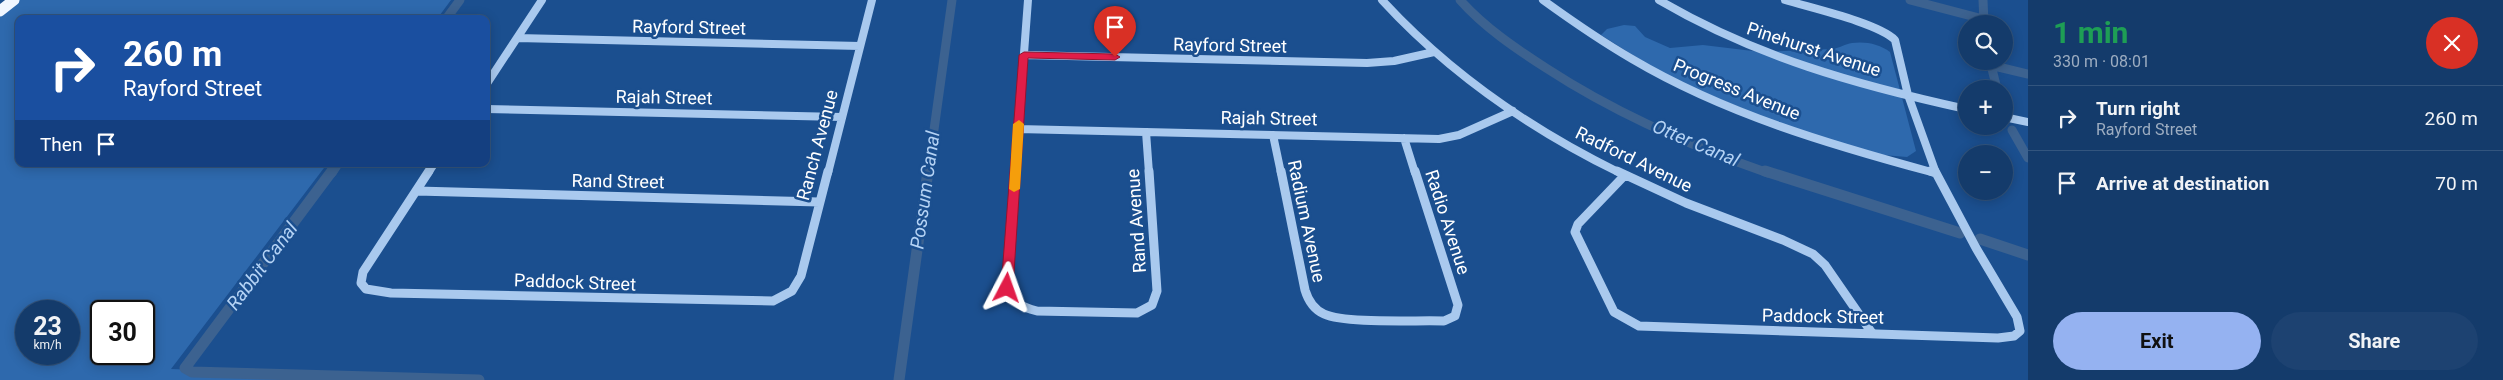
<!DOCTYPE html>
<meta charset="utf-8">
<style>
:root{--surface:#143b6b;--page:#1d4271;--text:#f1f3f6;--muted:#9dadc1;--line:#33557e;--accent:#95b2f1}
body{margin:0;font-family:Roboto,sans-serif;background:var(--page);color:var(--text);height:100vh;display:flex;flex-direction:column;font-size:19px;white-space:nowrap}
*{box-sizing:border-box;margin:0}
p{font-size:16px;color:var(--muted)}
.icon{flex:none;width:28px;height:28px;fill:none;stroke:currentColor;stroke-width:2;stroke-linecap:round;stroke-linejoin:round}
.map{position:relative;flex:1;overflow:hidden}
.panel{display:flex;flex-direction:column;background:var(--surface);width:475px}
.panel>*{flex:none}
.top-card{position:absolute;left:15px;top:15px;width:475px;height:152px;border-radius:10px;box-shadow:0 2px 12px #0003,0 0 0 1px var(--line);background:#1a4fa0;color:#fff;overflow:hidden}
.fabs{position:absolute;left:1958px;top:15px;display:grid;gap:10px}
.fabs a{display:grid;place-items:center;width:55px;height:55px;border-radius:50%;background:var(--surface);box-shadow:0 2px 12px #0003,0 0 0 1px var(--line);font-size:25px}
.speed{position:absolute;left:15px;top:300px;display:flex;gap:10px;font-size:25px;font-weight:700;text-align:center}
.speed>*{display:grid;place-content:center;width:65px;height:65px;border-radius:50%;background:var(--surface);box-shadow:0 2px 12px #0003,0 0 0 1px var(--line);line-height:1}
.speed small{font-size:12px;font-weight:400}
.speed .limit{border:2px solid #111;border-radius:8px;background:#fff;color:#111}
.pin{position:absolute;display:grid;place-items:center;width:42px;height:42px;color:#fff;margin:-51px -21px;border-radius:50% 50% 50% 0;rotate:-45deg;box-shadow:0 0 5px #0007}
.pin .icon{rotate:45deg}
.me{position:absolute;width:55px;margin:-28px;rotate:4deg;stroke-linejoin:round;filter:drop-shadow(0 0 4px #0008)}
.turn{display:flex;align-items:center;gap:18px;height:105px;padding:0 25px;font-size:22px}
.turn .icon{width:65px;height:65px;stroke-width:2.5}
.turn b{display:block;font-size:35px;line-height:42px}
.then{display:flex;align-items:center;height:48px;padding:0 25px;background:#0003;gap:10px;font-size:19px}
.round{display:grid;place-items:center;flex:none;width:52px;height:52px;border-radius:26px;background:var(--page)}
.headline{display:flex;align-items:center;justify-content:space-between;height:85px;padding:0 25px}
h1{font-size:30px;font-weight:700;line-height:38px;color:#1e9e55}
.action{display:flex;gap:10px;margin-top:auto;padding:10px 25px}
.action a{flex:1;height:58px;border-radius:30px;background:var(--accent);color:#111;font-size:20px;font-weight:700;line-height:58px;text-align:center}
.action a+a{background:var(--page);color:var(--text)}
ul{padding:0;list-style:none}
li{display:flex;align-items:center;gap:15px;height:65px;padding:0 25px;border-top:1px solid var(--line)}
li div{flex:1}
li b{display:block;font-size:19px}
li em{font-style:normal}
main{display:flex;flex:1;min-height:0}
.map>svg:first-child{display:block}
</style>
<main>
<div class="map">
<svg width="2028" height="380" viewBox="0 0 2028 380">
<rect width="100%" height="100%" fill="#1b4f8f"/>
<path fill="#2e69ad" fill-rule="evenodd" d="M18,0H451L437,19H19V164H327L171,369L475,380H0V14ZM26,311H69V354H26ZM101,311H144V354H101Z
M1624,25L1635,26L1645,37L1670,48L1703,45L1761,52L1832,49C1840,48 1845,44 1852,43C1865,41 1880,44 1890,52L1916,151L1907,157L1883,155L1829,144L1671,79L1601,35L1607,29Z"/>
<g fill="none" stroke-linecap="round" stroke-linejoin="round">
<path stroke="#3c6290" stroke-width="9" d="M1460,0C1484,27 1515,48 1546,68C1615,113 1690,146 1768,173
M1910,0L1983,19
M1983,0L1984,23
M446,19L460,0
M1990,61L1997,89
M1990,65L2028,74
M2012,130L2028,158
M332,173L338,164
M928,173L952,0"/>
<path stroke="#3c6290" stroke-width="11" d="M332,171L185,368L192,372L479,380
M1765,171L1960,233
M1980,239L2028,255
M899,380L928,171"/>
<path stroke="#a9c9ee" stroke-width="8" d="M1382,0C1450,74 1530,129 1620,173
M1543,0C1572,21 1601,41 1632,59C1725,114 1831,145 1935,173
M1659,0C1756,57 1857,85 1966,109
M1785,0C1811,8 1878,23 1895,40L1908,95L1936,173
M517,38L860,46
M1024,55L1367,63L1394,61L1434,52
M486,85L542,0
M486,109L842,117
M2004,117L2028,122
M1018,129L1439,139L1459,135L1513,111
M1146,132L1149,173
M1273,135L1281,173
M1404,138L1415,173
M428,173L434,164
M828,173L872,0
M1015,173L1028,0"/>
<path stroke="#a9c9ee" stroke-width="9" d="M429,171L363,272L361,283L366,289L391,293L773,301L792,291L801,276L828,171
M1016,171L1007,288C1014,303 1021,307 1037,311L1137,313L1152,305L1157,291L1149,171
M1281,171L1305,290C1308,300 1313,309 1324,314C1346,324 1416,320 1444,321L1455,316L1458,305L1415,171
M1617,171L1686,203L1783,240L1813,254L1825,265L1872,333
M1930,171L1936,173
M1625,175L1578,224L1575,232L1614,312L1639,326L1998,338L2014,336L2020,331L2017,317L1976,248L1935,171
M417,191L819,202"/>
<path stroke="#f0f6ff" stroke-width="11" d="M0,11L14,0"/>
</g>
<path fill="#e11d48" stroke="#92132f" d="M1024,52L1115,54L1120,57L1115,60L1028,58L1013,288L1007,293L1001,288L1019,55Z"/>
<path fill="#f59e0b" d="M1019,120L1024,124L1020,189L1014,192L1009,189L1013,124Z"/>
<g text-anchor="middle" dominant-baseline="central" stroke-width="5" stroke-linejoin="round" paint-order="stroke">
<g font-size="18" fill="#fff" stroke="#1b4f8f">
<text transform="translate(689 27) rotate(1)">Rayford Street</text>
<text transform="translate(1230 45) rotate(1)">Rayford Street</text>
<text transform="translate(1814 49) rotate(18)">Pinehurst Avenue</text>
<text transform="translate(1737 89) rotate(22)">Progress Avenue</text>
<text transform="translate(664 97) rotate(1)">Rajah Street</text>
<text transform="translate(1269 118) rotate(1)">Rajah Street</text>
<text transform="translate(817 145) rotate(-75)">Ranch Avenue</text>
<text transform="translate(1634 159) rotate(26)">Radford Avenue</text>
<text transform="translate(618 181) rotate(1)">Rand Street</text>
<text transform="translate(1136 221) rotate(-94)">Rand Avenue</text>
<text transform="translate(1307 221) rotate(78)">Radium Avenue</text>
<text transform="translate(1448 222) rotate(72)">Radio Avenue</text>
<text transform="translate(575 282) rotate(2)">Paddock Street</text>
<text transform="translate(1823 316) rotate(1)">Paddock Street</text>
</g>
<g font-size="19" font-style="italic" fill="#b5d3f5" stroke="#1b4f8f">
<text transform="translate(1696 143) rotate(23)">Otter Canal</text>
<text transform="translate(925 190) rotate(-82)">Possum Canal</text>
<text transform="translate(262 266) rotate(-53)">Rabbit Canal</text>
</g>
</g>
</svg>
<div class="fabs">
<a><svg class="icon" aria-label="search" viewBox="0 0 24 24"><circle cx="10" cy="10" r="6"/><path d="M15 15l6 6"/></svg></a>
<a>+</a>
<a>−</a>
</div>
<div class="speed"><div>23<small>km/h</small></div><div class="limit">30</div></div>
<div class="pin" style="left:1115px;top:57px;background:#d93025"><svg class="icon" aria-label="arrive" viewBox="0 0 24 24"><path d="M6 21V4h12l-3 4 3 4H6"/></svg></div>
<svg class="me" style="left:1007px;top:288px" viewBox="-20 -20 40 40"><path d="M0-17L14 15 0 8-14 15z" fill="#e11d48" stroke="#fff" stroke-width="4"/></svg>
<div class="top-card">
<div class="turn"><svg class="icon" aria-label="right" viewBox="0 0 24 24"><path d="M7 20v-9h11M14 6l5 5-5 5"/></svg><div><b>260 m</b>Rayford Street</div></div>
<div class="then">Then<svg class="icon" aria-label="arrive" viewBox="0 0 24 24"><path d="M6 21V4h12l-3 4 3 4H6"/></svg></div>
</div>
</div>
<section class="panel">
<div class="headline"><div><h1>1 min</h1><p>330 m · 08:01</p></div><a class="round" style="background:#d93025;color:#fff"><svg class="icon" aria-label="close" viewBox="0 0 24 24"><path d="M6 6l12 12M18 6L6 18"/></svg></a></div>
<ul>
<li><svg class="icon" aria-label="right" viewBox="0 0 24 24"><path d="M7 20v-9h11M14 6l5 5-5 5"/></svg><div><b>Turn right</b><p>Rayford Street</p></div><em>260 m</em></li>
<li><svg class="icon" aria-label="arrive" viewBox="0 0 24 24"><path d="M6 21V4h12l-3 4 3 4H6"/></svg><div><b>Arrive at destination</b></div><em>70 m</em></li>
</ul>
<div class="action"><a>Exit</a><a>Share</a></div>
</section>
</main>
